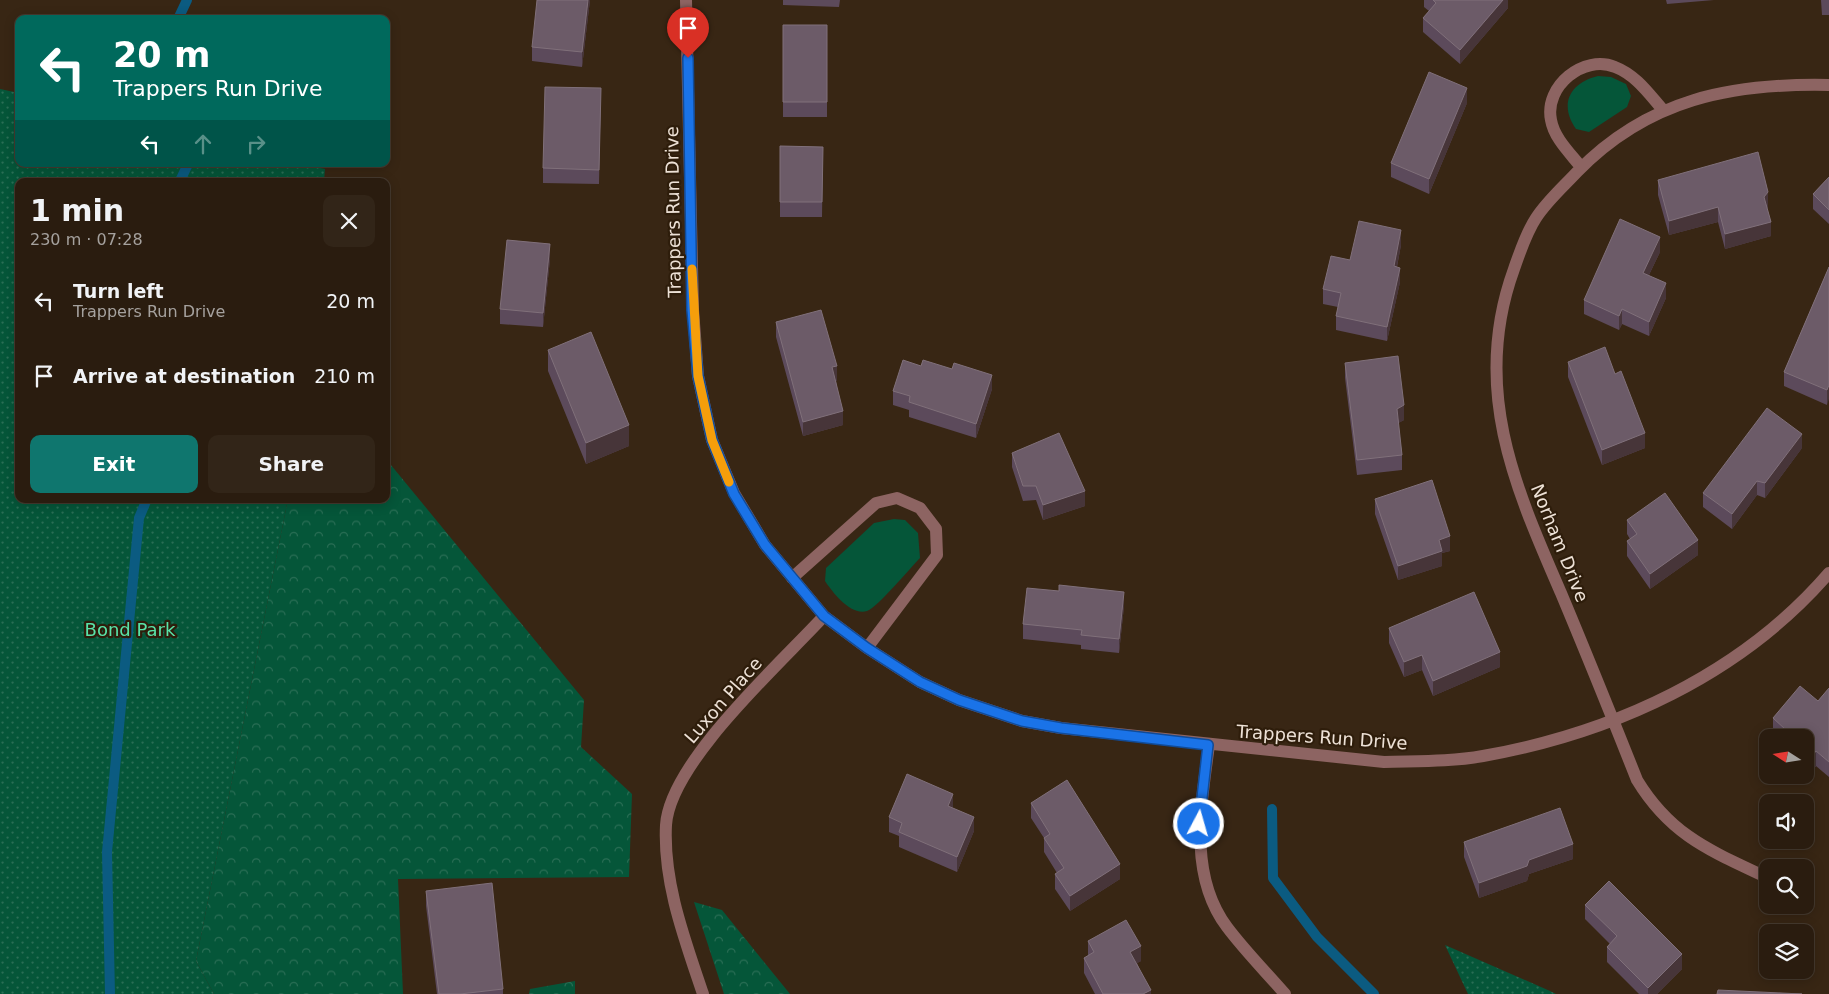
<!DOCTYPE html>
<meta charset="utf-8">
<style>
:root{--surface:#2a1c0f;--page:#322518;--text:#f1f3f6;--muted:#a5a19e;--line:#463a2f;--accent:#0f766e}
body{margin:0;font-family:"DejaVu Sans",sans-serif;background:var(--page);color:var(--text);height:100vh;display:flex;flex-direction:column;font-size:19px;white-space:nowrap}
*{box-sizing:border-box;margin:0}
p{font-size:16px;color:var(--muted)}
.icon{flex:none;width:28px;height:28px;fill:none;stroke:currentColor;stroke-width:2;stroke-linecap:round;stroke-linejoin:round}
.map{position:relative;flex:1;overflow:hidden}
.side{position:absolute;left:15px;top:178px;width:375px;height:325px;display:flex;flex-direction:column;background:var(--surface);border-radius:10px;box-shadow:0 2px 12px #0003,0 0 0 1px var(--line)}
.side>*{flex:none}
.top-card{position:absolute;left:15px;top:15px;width:375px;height:152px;border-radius:10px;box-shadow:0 2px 12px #0003,0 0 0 1px var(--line);background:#00695c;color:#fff;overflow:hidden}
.needle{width:32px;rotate:282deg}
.fabs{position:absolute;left:1759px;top:729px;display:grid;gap:10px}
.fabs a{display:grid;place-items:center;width:55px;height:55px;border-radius:10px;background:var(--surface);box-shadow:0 2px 12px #0003,0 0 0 1px var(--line);font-size:25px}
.pin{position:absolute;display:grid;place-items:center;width:42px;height:42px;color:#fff;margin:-51px -21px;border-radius:50% 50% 50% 0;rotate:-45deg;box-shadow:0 0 5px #0007}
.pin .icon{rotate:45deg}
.me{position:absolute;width:55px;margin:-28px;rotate:6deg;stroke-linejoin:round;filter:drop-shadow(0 0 4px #0008)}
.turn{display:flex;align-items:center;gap:18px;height:105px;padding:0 15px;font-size:22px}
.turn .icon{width:65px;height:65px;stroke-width:2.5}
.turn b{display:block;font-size:35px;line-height:42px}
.lanes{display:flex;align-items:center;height:48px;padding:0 15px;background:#0003;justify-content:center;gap:25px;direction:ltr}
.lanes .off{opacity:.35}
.round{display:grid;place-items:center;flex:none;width:52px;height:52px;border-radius:10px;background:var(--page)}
.head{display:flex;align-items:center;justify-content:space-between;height:85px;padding:0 15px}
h1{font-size:30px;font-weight:800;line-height:38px}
.action{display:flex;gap:10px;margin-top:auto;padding:10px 15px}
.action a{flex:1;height:58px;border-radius:10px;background:var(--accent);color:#fff;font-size:20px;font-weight:800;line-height:58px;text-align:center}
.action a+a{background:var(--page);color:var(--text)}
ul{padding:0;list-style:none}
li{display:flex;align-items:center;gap:15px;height:75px;padding:0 15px}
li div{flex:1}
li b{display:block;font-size:19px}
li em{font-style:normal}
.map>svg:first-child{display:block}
</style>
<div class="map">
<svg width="1829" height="994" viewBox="0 0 1829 994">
<defs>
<pattern id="forest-crowns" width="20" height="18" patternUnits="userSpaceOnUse" patternTransform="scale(1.25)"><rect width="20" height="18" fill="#055639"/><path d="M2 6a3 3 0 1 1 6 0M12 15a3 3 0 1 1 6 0" fill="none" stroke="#2a6e55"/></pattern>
<pattern id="park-dots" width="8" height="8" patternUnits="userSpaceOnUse" patternTransform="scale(1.25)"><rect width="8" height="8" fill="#055639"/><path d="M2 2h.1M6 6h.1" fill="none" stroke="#2a6e55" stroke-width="1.8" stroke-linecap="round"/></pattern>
</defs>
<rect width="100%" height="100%" fill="#382614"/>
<path fill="#055639" d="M1598,76L1611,77L1626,84L1631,96L1627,107L1589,132L1576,129C1559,105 1569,83 1598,76Z
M894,519L905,520L918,533L920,558C911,567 877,608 867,611C851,616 833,593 825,581L826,568L874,523Z"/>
<path fill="url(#forest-crowns)" d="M386,459L584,700L581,747L632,794L629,877L398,879L403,994H214L196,961L288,499H386Z
M694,902L722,910L790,994H724Z
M575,981V994H529L530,989Z"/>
<path fill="url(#park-dots)" d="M0,89L19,93V164H303L325,169L324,181H19V499H288L196,961L214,994H0Z
M1445,945L1550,991L1556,994H1468Z"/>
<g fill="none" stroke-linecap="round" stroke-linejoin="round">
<path stroke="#0b5b81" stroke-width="10" d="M178,19L187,0
M180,181L188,164
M1272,809L1273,878L1317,937L1374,994
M110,994L107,852L139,518L147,499"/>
<path stroke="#8d6462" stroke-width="12" d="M686,0L693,310L698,376L712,440L734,493L765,545L824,616L867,648L920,682L959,700L1022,721L1061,728L1384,762C1417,761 1450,762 1483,756C1613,733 1741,675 1829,573
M1581,167C1570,153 1554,138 1551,120C1544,86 1584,54 1615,67C1636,75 1649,94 1663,110
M792,578L876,503L897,498L920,508L936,529L937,555L867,648
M1209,745C1201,805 1188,875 1227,927C1245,951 1266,972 1285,994
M1768,878C1711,851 1671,836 1637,780C1612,717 1587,655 1561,593C1514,485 1471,387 1514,269C1520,252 1526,233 1536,218C1547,201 1563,187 1577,172C1648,99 1731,83 1829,85
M703,994C685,940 663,883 666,825C670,762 781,663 824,616"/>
</g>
<path fill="#5c4a5b" d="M590,0L582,67L532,61V47Z
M783,0H840L839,7L783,5Z
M1424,0H1508V8L1460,64L1423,32V18L1429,11L1424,7Z
M1666,0H1714L1667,4Z
M1821,0H1829V15H1822Z
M783,25H827V117H783Z
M601,88L599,184L543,183V168Z
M1467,103L1429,194L1391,177V163Z
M780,146L823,147L822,217H780Z
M1829,177V224L1813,209V194Z
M1658,180L1768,207L1767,208L1771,236L1725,249L1718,222L1669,235L1658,195Z
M1401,245L1397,267L1400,282L1387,341L1336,330V316L1338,307L1323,304V289L1350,260Z
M1660,252L1649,275L1666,298L1649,336L1622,324L1619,330L1584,314V300Z
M550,259L543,327L500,324V309Z
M1829,267L1827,405L1784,386V372Z
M776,322L837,381H836L843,425L803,436L776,337Z
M548,350L629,446L586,464L548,371Z
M1568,362L1645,448L1602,465L1568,377Z
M1345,363L1404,420L1398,423L1402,455V470L1357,475L1345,378Z
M921,366L952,369L992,389L976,438L909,417V410L893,405V391Z
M1802,448L1765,498L1757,495L1732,529L1703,507V493Z
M1012,453L1085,506L1043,520L1036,500L1023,501L1012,467Z
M1375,499L1450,551L1442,553V566L1398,580L1375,514Z
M1627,520L1698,555L1650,589L1627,556V541L1630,539L1627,534Z
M1059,591L1124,606L1119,653L1081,649V645L1023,639V624Z
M1389,628L1500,667L1433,696L1422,670L1404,677L1389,643Z
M1829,688V777L1816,766L1807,778L1804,775H1805V738H1778L1773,733V718L1818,701Z
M1031,803L1120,879L1070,911L1055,889V874L1057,873L1044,852V838L1031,818Z
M953,808L974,831L957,872L899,847V836L889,832V817Z
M1464,842L1573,859L1529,874L1527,881L1479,898L1464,857Z
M426,891L503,989V994H437L426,906Z
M1585,905L1682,969L1657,994H1639L1607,962V947L1610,944L1585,919Z
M1088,941L1141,961L1137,963L1151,994H1095L1084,973V958L1088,956Z"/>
<path fill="#473539" d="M588,0H590L582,67V52Z
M1503,0H1508V8L1460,64V50Z
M1467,88V103L1429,194V179Z
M1768,192V207L1764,212V197Z
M1718,207V222L1669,235V221Z
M1771,222V236L1725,249V234Z
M1401,230V245L1394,281V266Z
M1660,237V252L1643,287V273Z
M550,244V259L543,327V313Z
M1400,268V282L1387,341V327Z
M1666,283V298L1649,336V322Z
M1622,309V324L1619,330V316Z
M837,366V381L832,382V367Z
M992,375V389L976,438V424Z
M1829,385V399L1827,405V390Z
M1404,405V420L1397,424V409Z
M843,411V425L803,436V422Z
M629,425V446L586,464V443Z
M1645,433V448L1602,465V450Z
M1802,434V448L1765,498V483Z
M1757,481V495L1732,529V514Z
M1085,491V506L1043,520V505Z
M1450,536V551L1442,553V566L1398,580V566L1439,540Z
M1698,540V555L1650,589V574Z
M1124,592V606L1119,653V639Z
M1500,652V667L1433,696V681Z
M1422,655V670L1404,677V662Z
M1816,751V766L1807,778V763Z
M953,794V808L948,806Z
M974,817V831L957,872V857Z
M1573,844V859L1529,874L1527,881L1479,898V883L1529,860Z
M1120,864V879L1070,911V896Z
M1141,946V961L1130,967V952Z
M1682,954V969L1657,994H1648V988Z
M1151,990V994H1143Z"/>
<path fill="#6c5b68" stroke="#80707a" d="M537,0H588L582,52L532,47Z
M1433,0H1503L1460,50L1423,18L1436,3Z
M783,25H827V102H783Z
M1429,72L1467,88L1429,179L1391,163Z
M545,87L601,88L599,170L543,168Z
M780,146L823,147L822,202H780Z
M1758,152L1768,192L1764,197L1771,222L1725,234L1718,207L1669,221L1658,180Z
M1829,177V210L1813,194Z
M1620,219L1660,237L1643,273L1666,283L1649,322L1622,309L1619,316L1584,300Z
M1359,221L1401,230L1394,266L1400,268L1387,327L1336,316L1341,293L1323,289L1331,256L1350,260Z
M507,240L550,244L543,313L500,309Z
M1829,267V385L1827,390L1784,372Z
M821,310L837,366L832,367L843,411L803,422L776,322Z
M591,332L629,425L586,443L548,350Z
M1605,347L1615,374L1621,371L1645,433L1602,450L1568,362Z
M1398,356L1404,405L1397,409L1402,455L1357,460L1345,363Z
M903,360L921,366L923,360L952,369L954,363L992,375L976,424L909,402L910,396L893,391Z
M1767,408L1802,434L1765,483L1757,481L1732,514L1703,493Z
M1059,433L1085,491L1043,505L1036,486H1023L1012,453Z
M1432,480L1450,536L1439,540L1442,551L1398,566L1375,499Z
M1665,493L1698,540L1650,574L1627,541L1637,534L1627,520Z
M1059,585L1124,592L1119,639L1081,635L1082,630L1023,624L1027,588L1059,591Z
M1474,592L1500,652L1433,681L1422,655L1404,662L1389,628Z
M1800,686L1818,701L1829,688V762L1816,751L1807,763L1805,761V738H1780L1786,730L1773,718Z
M907,774L953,794L948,806L974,817L957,857L899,832L902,823L889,817Z
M1067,780L1120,864L1070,896L1055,874L1064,868L1044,838L1050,834L1031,803Z
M1560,808L1573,844L1529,860L1527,866L1479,883L1464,842Z
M1609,881L1682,954L1648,988L1607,947L1617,936L1585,905Z
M492,883L503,989L460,994H439L426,891Z
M1126,920L1141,946L1130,952L1151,990L1143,994H1103L1084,958L1094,952L1088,941Z
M1718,990L1802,994H1717Z"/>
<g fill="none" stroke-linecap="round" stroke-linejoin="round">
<g stroke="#114b97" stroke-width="12">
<path id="route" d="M688,58L692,310L698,376L712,440L734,494L765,545L824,616L867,648L920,682L959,700L1022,721L1061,728L1208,745L1199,824"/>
</g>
<use href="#route" stroke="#1a73e8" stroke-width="9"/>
<path stroke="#f59e0b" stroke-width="9" d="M692,269L698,376L712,440L729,482"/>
</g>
<g text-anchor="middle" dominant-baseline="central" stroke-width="4.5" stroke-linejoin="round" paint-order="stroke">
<g font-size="18" fill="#ede1d6" stroke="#2e1d0b">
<text transform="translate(673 212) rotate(-91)">Trappers Run Drive</text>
<text transform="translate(1560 543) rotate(68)">Norham Drive</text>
<text transform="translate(723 700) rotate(-49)">Luxon Place</text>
<text transform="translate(1322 737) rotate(4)">Trappers Run Drive</text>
</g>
<g font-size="18" fill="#59e3a8" stroke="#2e1d0b">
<text x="130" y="629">Bond Park</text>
</g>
</g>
</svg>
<div class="fabs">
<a><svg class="needle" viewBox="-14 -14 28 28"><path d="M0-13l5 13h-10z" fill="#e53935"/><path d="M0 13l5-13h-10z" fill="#a5a19e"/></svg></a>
<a><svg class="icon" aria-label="sound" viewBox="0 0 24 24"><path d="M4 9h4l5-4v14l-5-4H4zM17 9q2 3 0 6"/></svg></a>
<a><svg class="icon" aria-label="search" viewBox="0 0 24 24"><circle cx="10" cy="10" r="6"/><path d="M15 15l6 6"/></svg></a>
<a><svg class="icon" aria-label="layers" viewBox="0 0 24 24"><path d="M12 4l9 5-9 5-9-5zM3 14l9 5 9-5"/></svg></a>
</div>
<div class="pin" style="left:688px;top:58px;background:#d93025"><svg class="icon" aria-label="arrive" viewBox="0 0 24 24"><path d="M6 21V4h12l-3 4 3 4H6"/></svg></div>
<svg class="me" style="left:1199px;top:824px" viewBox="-20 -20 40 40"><circle r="17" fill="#1a73e8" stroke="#fff" stroke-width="3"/><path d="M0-11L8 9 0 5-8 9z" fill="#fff"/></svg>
<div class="top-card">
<div class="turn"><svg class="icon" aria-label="left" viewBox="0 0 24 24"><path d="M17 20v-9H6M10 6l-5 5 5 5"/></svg><div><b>20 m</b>Trappers Run Drive</div></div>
<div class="lanes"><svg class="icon" aria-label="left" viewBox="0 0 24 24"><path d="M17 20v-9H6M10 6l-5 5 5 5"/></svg><svg class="icon off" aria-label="ahead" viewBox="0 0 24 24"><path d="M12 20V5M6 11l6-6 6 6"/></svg><svg class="icon off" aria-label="right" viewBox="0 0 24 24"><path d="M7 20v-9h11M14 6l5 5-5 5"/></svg></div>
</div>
<section class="side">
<div class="head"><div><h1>1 min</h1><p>230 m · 07:28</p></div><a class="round"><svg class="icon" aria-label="close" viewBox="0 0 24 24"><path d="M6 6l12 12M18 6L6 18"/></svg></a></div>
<ul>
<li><svg class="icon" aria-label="left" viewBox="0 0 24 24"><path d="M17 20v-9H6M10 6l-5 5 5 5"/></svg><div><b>Turn left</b><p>Trappers Run Drive</p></div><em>20 m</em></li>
<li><svg class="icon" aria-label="arrive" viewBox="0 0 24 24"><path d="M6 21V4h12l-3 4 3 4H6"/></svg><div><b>Arrive at destination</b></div><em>210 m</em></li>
</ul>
<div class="action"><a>Exit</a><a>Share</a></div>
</section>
</div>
